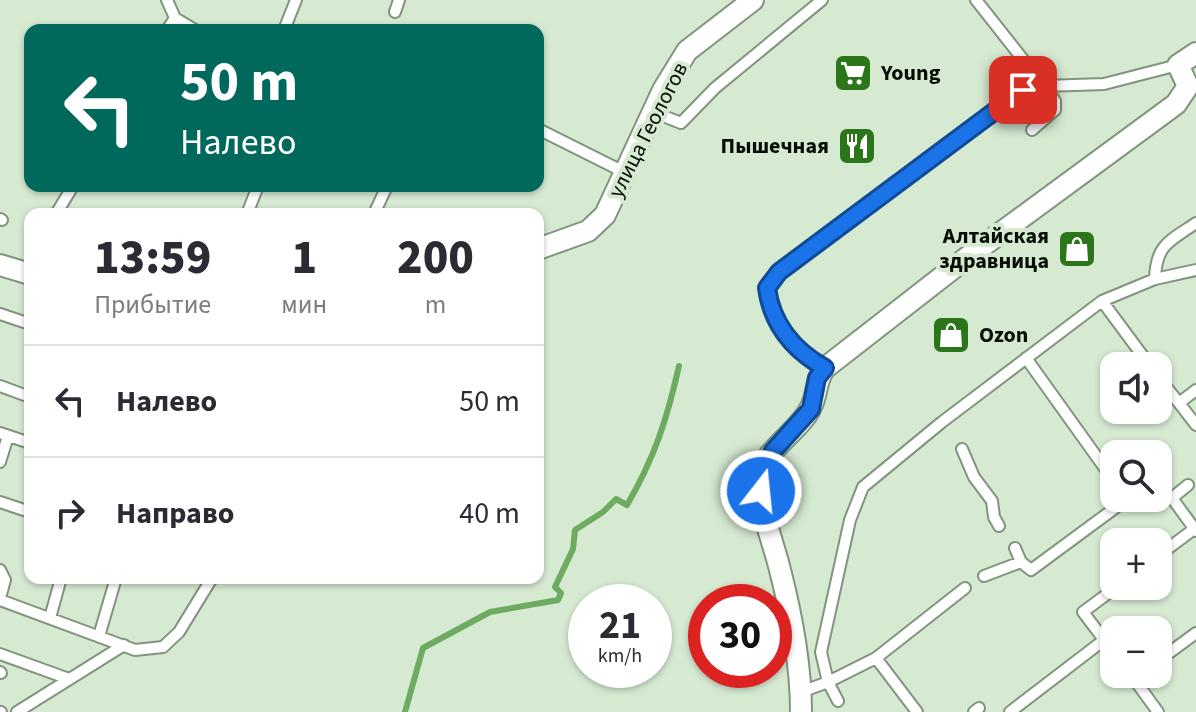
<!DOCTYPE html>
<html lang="ru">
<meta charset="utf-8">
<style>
:root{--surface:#fff;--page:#f7f7f7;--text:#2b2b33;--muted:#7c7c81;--line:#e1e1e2}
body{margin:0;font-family:"Source Sans 3",sans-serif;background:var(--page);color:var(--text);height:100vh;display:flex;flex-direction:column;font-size:30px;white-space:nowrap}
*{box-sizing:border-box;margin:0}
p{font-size:26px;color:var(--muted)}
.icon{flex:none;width:44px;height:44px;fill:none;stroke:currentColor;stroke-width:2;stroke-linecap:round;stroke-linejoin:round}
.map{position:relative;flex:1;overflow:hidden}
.drawer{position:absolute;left:24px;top:208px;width:520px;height:376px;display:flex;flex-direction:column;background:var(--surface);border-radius:16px;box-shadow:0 2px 6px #0004}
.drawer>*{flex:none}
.guide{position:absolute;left:24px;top:24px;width:520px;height:168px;border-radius:16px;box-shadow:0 2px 6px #0004;background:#00695c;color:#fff;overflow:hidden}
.fabs{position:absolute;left:1100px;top:352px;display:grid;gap:16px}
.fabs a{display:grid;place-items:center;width:72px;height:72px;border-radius:16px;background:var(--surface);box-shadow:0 2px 6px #0004;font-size:40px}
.speed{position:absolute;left:568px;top:584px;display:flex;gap:16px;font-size:40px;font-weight:700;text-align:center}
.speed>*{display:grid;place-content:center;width:104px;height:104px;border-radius:50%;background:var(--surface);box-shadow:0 2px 6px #0004;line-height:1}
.speed small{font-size:20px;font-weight:400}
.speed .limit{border:12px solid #d22;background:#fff;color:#111}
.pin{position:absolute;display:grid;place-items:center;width:68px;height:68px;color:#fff;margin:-34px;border-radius:16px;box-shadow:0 4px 12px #0006}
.me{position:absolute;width:88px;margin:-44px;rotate:16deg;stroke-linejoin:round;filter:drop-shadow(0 0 6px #0008)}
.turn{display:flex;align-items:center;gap:28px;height:168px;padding:0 24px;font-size:36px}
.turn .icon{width:104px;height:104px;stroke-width:2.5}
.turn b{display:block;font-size:56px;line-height:68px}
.eta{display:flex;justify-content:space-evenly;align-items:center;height:136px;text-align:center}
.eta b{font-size:48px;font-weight:800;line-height:56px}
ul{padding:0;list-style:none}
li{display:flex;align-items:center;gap:24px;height:112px;padding:0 24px;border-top:2px solid var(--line)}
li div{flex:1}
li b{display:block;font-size:30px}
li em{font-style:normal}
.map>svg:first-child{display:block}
</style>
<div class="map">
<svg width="1196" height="712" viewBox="0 0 1196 712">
<rect width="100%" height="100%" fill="#d6ead2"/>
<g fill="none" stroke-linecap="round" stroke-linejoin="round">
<path stroke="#6cab60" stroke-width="6" d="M405,712L423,648L490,612L558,600L561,593L555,587L573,549L575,530L603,512L616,499L627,505C655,457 667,419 679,366"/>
<g stroke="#81947e" stroke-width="14">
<path id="lane" d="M976,0L1044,86L1104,84L1178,65
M395,12L399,0
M175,18L195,30
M167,30L175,18L167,0
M284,30L296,0
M653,112L681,123L715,88L822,0
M538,129L624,172
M56,214L73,186
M247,214L258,186
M374,214L387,186
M0,219L2,220
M1155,279C1156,244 1170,241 1196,223
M1102,301L1155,279L1196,270
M0,314L30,324
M1026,358L1114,481
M825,368C793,350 772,324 767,288L779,272L1027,88L1044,86L1055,101V110L1032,130
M1160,379L1179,403L1196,390
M0,386L30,397
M1179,403L1196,425
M0,433L30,443
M962,449L974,477L992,501L994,517L999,526
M0,462L8,436
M1188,485L1172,498L1196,531
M0,502L30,512
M1015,548L1021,562L1031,570L1115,508L1119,498
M1158,556L1194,529
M0,570L5,580L0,598
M984,576L1021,562
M965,588L876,658L828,682L821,652L850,520L863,487L942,422L1102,301L1148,363
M0,600L135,650L163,647L179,632L212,578
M50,618L61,578
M99,636L116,578
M1114,653L1083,612L1118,586
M0,654L69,679
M876,658L917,712
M1158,661L1196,633
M0,672L1,673
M1141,674L1134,679L1158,712
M801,692L828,682L838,701
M0,712H1
M17,712L124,645
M974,712L979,708
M1010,712L1104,640"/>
</g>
<g stroke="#81947e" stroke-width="24">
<path id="street" d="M538,249L588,231L605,215L663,90L687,51L753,0
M0,265L30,274
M801,712C801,664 791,612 779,566C774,546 755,493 759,476C766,448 800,431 811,407C818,393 815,381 825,368L965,259L1176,104L1188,86L1178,65L1196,53"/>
</g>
<use href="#lane" stroke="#fff" stroke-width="10"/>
<use href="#street" stroke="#fff" stroke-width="20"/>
</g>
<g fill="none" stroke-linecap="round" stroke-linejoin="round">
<g stroke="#114b97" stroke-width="20">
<path id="route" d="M761,491L759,477L773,451L811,409L817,378L825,368C793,350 772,325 767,288L779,272L1023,90"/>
</g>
<use href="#route" stroke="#1a73e8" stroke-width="14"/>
</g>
<defs>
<g id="supermarket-square" transform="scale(2)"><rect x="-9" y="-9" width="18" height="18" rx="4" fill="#2b751a" stroke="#d6ead2"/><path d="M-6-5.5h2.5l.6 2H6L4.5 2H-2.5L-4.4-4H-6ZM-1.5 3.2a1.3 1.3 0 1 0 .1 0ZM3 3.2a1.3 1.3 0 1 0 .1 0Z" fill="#fff"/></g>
<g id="restaurant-square" transform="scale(2)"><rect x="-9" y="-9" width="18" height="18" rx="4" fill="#2b751a" stroke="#d6ead2"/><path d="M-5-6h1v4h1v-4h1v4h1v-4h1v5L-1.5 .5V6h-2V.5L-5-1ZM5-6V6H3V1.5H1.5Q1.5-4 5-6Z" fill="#fff"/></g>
<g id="shop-square" transform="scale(2)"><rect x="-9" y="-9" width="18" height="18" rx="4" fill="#2b751a" stroke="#d6ead2"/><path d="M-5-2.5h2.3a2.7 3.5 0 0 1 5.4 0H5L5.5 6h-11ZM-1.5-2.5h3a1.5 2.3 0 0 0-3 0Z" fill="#fff"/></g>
</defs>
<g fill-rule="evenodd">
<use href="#supermarket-square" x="853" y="73"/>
<use href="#restaurant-square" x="857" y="146"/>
<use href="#shop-square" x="1077" y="249"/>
<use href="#shop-square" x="951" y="335"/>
</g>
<g text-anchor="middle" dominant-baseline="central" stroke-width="8" stroke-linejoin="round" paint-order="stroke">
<g font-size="22" font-weight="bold" fill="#080e06" stroke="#d6ead2" text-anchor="start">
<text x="881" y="73">Young</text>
<text x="829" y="146" text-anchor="end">Пышечная</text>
<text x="1049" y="236" text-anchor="end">Алтайская<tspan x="1049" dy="25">здравница</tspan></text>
<text x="979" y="335">Ozon</text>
</g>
<g font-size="22" fill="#080e06" stroke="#d6ead2">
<text transform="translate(648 130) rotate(-63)">улица Геологов</text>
</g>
</g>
</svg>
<div class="fabs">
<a><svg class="icon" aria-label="sound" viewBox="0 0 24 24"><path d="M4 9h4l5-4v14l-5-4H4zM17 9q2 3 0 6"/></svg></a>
<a><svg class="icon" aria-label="search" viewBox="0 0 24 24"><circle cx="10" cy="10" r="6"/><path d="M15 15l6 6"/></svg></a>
<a>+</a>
<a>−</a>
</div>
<div class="speed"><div>21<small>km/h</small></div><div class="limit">30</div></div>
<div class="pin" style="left:1023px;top:90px;background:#d93025"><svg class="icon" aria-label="arrive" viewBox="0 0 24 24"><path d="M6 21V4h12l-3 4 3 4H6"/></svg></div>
<svg class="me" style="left:761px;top:491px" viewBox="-20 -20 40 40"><circle r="17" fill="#1a73e8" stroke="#fff" stroke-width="3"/><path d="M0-11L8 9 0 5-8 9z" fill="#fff"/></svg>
<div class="guide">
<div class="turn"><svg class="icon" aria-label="left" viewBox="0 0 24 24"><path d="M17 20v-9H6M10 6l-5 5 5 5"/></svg><div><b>50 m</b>Налево</div></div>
</div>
<section class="drawer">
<div class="eta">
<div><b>13:59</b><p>Прибытие</p></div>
<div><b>1</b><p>мин</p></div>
<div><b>200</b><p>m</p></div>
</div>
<ul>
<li><svg class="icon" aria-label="left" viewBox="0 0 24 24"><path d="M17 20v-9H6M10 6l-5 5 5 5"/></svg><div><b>Налево</b></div><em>50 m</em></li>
<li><svg class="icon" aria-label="right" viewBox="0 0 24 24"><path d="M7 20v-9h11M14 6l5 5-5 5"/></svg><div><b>Направо</b></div><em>40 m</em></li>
</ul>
</section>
</div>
